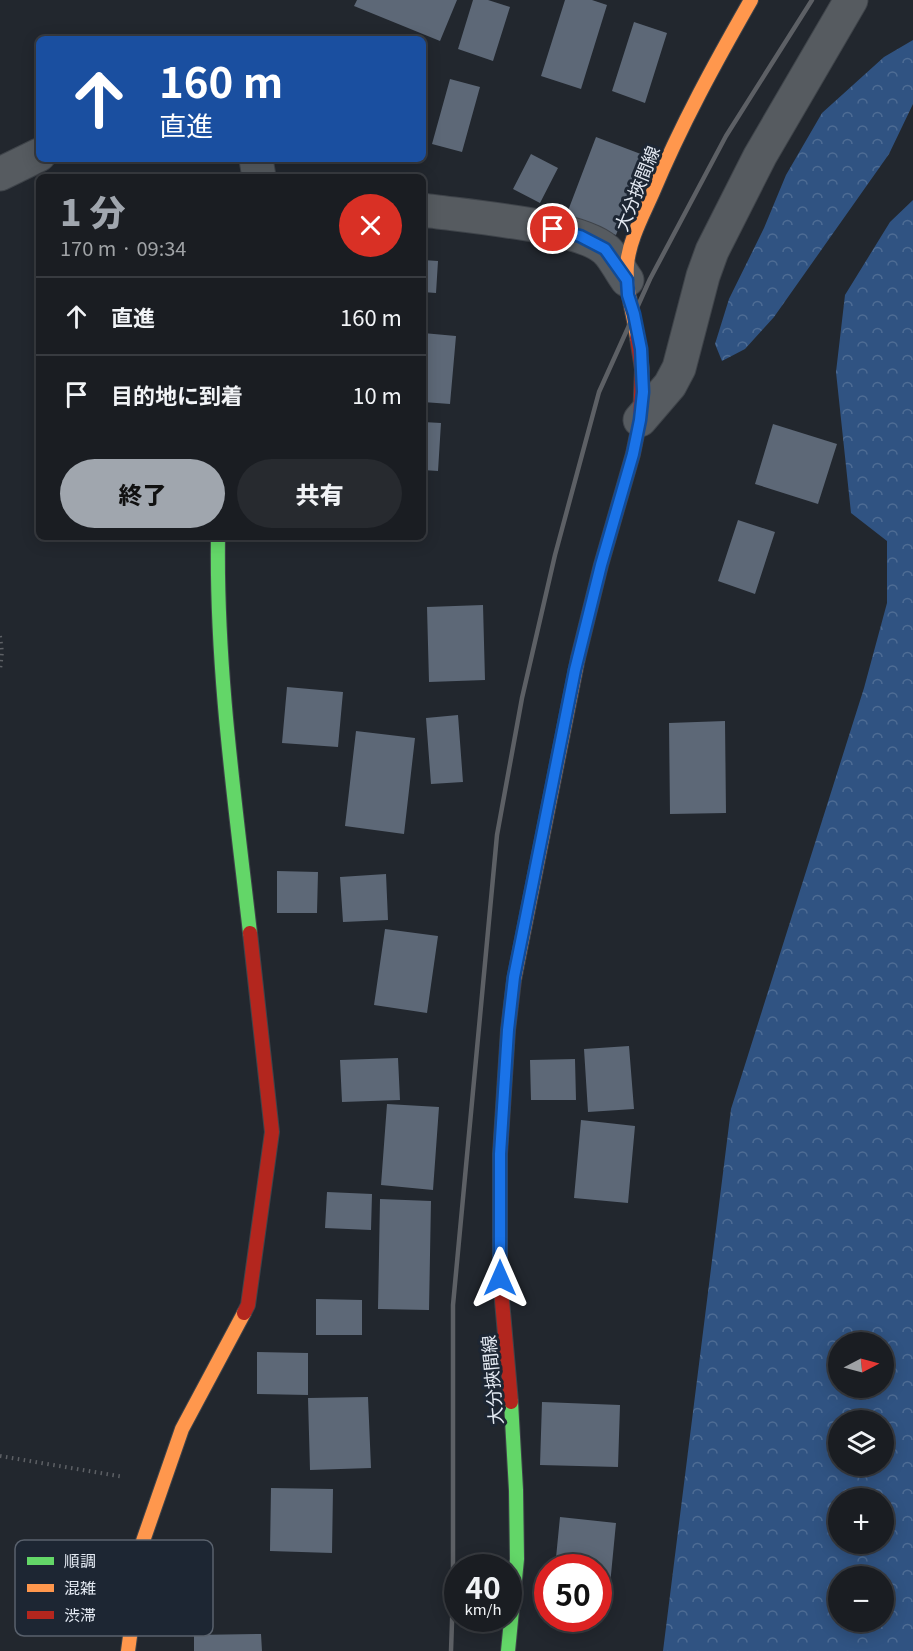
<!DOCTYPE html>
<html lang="ja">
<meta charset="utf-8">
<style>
:root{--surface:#1a1d22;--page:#272a2f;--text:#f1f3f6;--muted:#9fa2a5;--line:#383b40;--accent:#a0a6ae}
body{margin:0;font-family:Georgia,"Noto Sans JP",serif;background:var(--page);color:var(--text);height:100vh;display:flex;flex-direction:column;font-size:22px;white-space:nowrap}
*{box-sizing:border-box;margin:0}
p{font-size:20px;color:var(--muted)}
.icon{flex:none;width:33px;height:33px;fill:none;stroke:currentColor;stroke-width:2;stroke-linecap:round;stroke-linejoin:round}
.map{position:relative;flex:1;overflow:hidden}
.sheet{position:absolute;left:36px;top:174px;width:390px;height:366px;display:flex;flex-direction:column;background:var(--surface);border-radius:9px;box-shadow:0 3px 15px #0003,0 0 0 2px var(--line)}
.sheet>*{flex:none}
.banner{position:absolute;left:36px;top:36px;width:390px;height:126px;border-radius:9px;box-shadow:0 3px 15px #0003,0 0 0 2px var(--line);background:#1a4fa0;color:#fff;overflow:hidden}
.needle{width:39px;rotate:84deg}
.tools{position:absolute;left:828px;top:1332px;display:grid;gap:12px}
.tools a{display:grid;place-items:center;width:66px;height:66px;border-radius:50%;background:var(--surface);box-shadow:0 3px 15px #0003,0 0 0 2px var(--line);font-size:30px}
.speed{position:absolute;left:444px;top:1554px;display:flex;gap:12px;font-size:30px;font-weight:700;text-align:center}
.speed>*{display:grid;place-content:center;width:78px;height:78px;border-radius:50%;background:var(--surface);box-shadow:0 3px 15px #0003,0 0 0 2px var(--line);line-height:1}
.speed small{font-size:15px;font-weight:400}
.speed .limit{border:9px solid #d22;background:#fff;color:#111}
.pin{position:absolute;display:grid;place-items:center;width:51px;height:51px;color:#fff;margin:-26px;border:3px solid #fff;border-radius:50%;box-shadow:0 2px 6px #0007}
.me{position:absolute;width:66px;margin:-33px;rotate:0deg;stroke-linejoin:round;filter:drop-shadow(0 0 4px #0008)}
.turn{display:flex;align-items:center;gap:21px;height:126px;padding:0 24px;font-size:27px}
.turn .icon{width:78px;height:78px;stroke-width:2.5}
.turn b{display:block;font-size:42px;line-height:51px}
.round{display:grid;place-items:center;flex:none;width:63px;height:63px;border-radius:32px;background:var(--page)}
.head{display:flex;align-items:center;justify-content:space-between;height:102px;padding:0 24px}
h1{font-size:36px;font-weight:800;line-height:45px;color:var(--accent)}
.button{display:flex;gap:12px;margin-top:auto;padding:12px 24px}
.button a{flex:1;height:69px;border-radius:36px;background:var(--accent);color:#111;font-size:24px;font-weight:800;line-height:69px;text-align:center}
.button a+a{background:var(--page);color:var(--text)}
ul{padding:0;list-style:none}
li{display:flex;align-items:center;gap:18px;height:78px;padding:0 24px;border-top:2px solid var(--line)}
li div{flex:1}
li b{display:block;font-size:22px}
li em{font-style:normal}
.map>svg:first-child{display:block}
</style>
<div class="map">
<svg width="913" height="1651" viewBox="0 0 913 1651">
<defs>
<pattern id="forest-crowns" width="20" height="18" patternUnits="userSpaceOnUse" patternTransform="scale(1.5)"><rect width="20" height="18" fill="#305382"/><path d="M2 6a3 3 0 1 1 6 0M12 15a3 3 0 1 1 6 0" fill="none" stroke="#4e6c94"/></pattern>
</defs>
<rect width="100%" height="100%" fill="#22272e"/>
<path fill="url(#forest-crowns)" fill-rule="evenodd" d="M913,40V104L889,154L774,317L745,349L722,361L715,344L729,299L764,228L786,175L822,113L884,57Z
M913,200V1651H663L731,1109L864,688L887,603V541L851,513L836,372L845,295L890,222ZM838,1342H884V1388H838ZM838,1420H884V1466H838ZM838,1498H884V1544H838ZM838,1576H884V1622H838Z"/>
<path fill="#5d6877" d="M357,0H457L440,41L354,6Z
M473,0H488L510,7L493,61L458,49Z
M565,0H592L607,5L581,89L541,76Z
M634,22L667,33L645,103L612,91Z
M450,79L480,87L462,152L432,144Z
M596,137L646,156L616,235L566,216Z
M531,154L558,168L540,203L513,189Z
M423,260L438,261L436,293L423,292Z
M423,333L456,336L450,404L423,402Z
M423,422L441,423L438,471L423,470Z
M773,424L837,444L818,504L755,484Z
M738,520L775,532L755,594L718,581Z
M483,605L485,680L429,682L427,607Z
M287,687L343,692L338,747L282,743Z
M458,715L463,782L431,784L426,718Z
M725,721L726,813L670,814L669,723Z
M356,731L415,738L404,834L345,826Z
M277,871L318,872L317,913H277Z
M386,874L388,920L343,922L340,877Z
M385,929L438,936L427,1013L374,1005Z
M629,1046L634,1109L588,1112L584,1049Z
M398,1058L400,1100L342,1102L340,1060Z
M575,1059L576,1100H531L530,1060Z
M387,1104L439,1107L433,1190L381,1185Z
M581,1120L635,1126L628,1203L574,1198Z
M327,1192L372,1194L371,1230L325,1228Z
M380,1199L431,1201L429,1310L378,1309Z
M316,1299L362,1300V1335H316Z
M257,1352L308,1353V1395L257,1394Z
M368,1397L371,1468L310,1470L308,1398Z
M542,1402L620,1405L618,1467L540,1465Z
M271,1488L333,1489L332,1553L270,1551Z
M560,1517L616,1523L607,1616L598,1615V1568H555Z
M261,1634L262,1651H194V1635Z"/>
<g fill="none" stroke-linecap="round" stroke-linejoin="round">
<g stroke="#3f444a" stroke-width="35">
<path id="street" d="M256,159L259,177
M0,174L39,155
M423,210C462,216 580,225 606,250C614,257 620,271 627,280
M640,420L670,385L679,368L703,276L712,251L760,156L851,0"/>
</g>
<g stroke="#3f444a" stroke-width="16">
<path id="fast" d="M218,537C216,670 235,801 250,933
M508,1651L517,1559L516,1490L511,1402"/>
</g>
<g stroke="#3f444a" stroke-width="16">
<path id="slow" d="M637,338C634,314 625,290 627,265C629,240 643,215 653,192C681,125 715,63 751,0
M514,980L578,658
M128,1651L143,1541L182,1429L244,1313"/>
</g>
<g stroke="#3f444a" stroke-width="16">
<path id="jam" d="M578,658L601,565L633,454L640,420L642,369L637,338
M244,1313L248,1305L272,1132L250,933
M511,1402L500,1278V1154L508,1030L514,980"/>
</g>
<path stroke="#5d6065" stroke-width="4" stroke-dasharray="1.5 4.5" stroke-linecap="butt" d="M0,636L2,652L0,670
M0,1456L124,1477"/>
<use href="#street" stroke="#565b60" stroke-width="33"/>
<use href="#fast" stroke="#63d668" stroke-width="14"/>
<use href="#slow" stroke="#ff974d" stroke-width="14"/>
<use href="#jam" stroke="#b3261e" stroke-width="14"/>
<path stroke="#5d6065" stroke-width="4.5" d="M451,1651L453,1592V1305L497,835L522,698L555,555L599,392L650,279L726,136L812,0"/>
</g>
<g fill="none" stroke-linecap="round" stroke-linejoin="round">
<g stroke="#114b97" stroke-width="15">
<path id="route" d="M500,1278V1154L508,1030L514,977L575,670L601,565L633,454L640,420L643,392L641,349L634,314L628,295L627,280L605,249L580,236L553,229"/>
</g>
<use href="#route" stroke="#1a73e8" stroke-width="10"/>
</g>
<g text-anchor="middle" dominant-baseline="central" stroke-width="6" stroke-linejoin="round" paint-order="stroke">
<g font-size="18" fill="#e4eaf3" stroke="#1d2633">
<text transform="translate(636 188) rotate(-68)">大分挾間線</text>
<text transform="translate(491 1380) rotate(-95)">大分挾間線</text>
</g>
</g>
<rect x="15" y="1540" width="198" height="96" rx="9" fill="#1d2633" stroke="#59616d" stroke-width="1.5"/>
<rect x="27" y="1557" width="27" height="8" fill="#63d668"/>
<rect x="27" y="1584" width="27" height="8" fill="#ff974d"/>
<rect x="27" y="1611" width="27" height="8" fill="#b3261e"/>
<g font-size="16" fill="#e4eaf3">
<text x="64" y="1567">順調</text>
<text x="64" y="1594">混雑</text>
<text x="64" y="1621">渋滞</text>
</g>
</svg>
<div class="tools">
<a><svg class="needle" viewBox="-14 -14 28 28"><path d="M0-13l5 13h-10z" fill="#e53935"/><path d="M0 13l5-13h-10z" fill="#9fa2a5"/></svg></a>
<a><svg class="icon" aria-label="layers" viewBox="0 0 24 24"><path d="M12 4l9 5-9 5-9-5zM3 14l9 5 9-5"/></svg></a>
<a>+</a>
<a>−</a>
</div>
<div class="speed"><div>40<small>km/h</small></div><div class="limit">50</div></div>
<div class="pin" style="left:553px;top:229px;background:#d93025"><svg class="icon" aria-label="arrive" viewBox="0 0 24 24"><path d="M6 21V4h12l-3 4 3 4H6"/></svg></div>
<svg class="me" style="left:500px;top:1278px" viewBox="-20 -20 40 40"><path d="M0-17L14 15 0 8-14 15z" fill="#1a73e8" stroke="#fff" stroke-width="4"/></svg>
<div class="banner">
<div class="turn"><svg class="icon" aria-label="ahead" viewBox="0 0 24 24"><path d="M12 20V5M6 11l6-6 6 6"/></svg><div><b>160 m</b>直進</div></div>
</div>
<section class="sheet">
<div class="head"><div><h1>1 分</h1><p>170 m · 09:34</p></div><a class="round" style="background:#d93025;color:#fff"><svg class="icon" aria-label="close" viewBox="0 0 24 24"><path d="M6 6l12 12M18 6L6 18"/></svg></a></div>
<ul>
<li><svg class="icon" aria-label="ahead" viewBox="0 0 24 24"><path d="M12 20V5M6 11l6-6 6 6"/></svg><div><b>直進</b></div><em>160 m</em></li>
<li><svg class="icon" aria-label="arrive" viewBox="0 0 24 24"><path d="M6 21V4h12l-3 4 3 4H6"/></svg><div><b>目的地に到着</b></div><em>10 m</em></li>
</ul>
<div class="button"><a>終了</a><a>共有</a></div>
</section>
</div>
